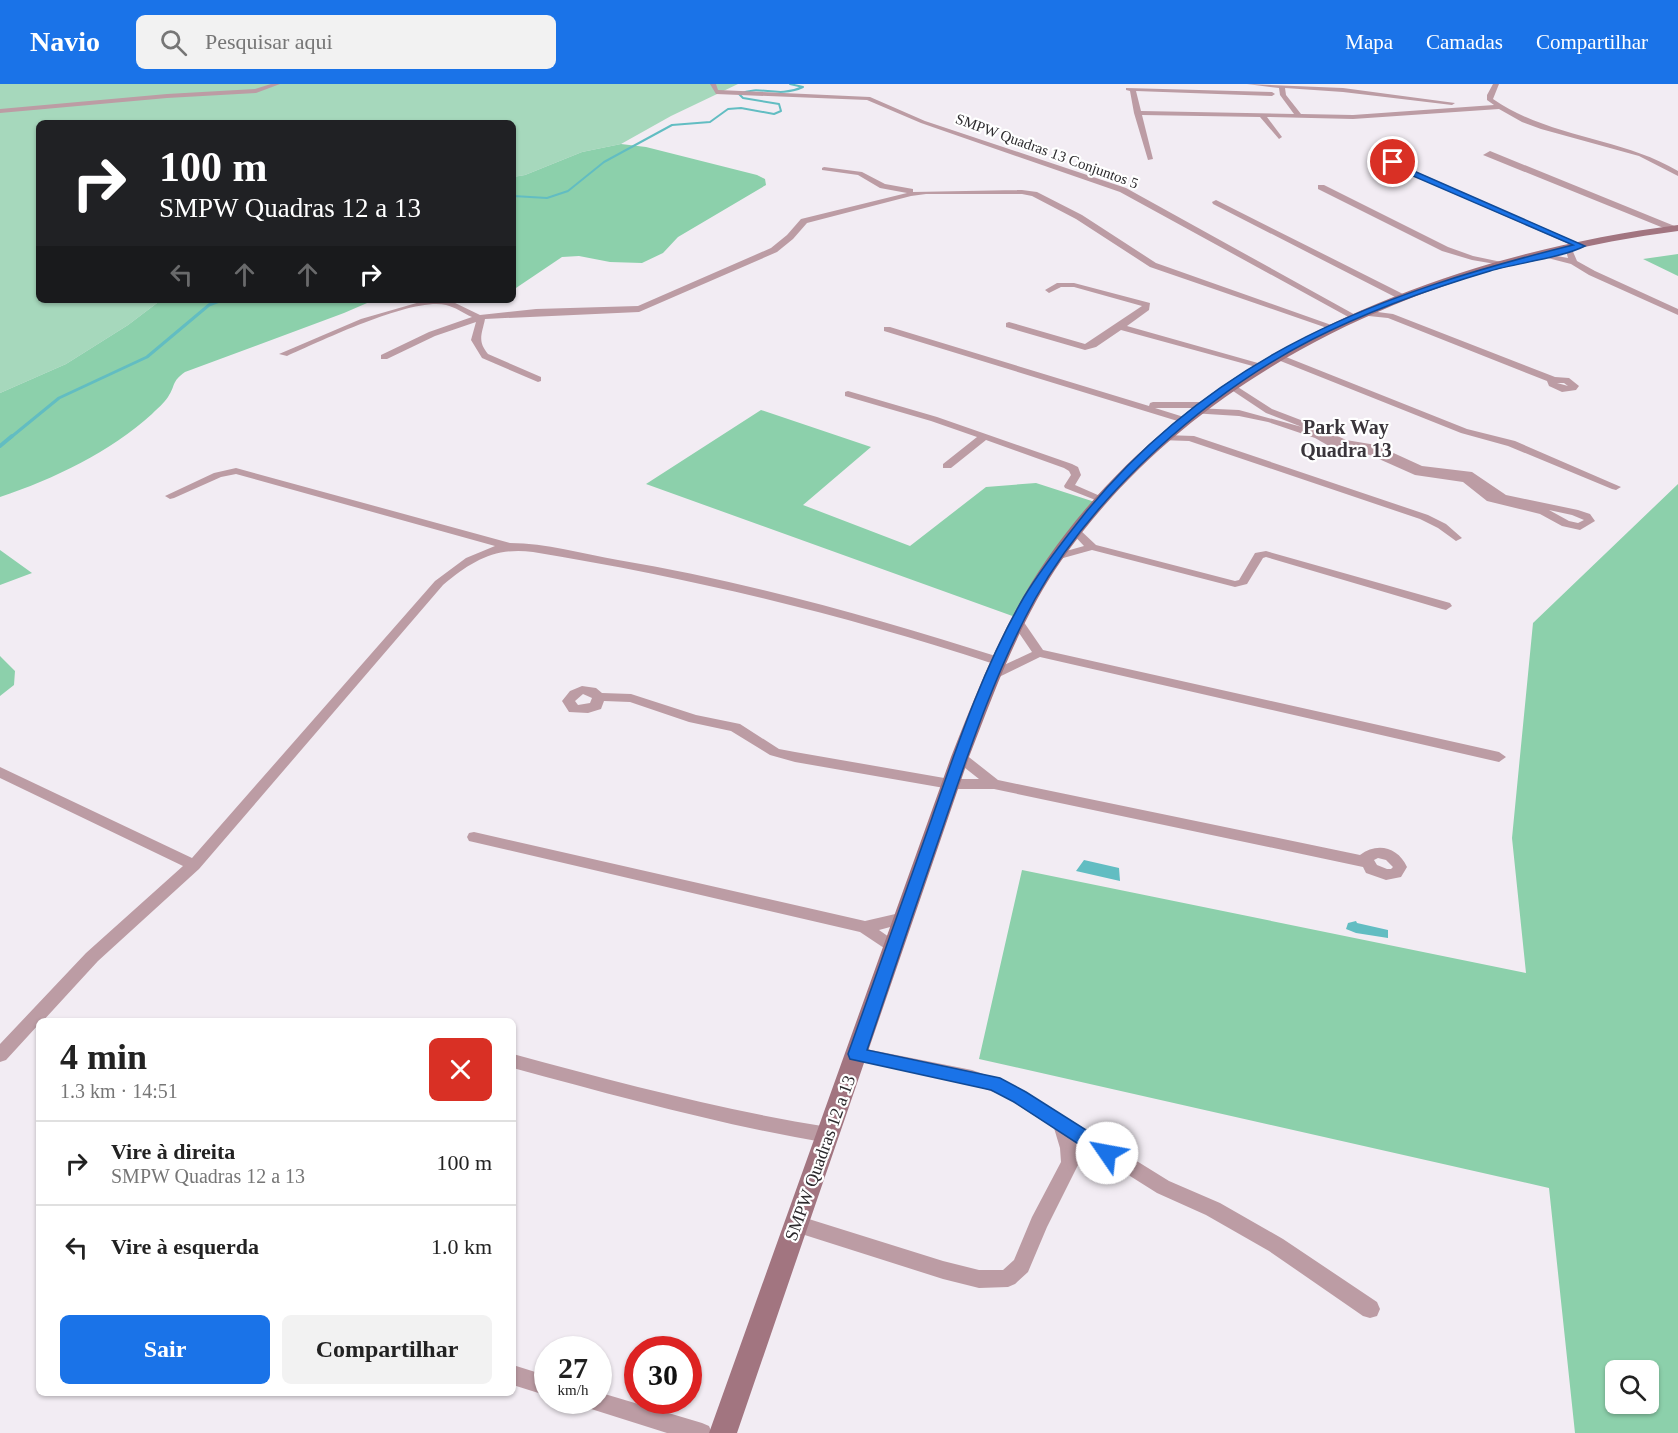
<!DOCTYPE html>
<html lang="pt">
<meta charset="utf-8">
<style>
:root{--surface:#fff;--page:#f2f2f2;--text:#222;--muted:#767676;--line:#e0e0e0;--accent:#1a73e8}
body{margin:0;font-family:"Times New Roman",serif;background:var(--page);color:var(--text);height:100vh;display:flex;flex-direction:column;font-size:22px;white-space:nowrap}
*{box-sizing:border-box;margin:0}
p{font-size:20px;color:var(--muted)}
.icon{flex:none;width:33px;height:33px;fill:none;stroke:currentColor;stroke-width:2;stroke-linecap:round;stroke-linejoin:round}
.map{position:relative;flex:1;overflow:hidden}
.side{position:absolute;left:36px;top:934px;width:480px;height:378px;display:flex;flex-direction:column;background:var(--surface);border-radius:9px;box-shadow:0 2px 4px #0004}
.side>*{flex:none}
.guide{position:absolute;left:36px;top:36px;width:480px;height:183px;border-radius:9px;box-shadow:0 2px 4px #0004;background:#202124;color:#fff;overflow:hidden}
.buttons{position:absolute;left:1605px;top:1276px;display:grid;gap:12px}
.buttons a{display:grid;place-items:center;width:54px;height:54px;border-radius:9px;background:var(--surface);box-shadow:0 2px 4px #0004;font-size:30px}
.speed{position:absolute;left:534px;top:1252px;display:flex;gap:12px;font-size:30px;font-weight:700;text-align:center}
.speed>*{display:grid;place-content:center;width:78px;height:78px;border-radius:50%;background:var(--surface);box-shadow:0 2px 4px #0004;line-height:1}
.speed small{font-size:15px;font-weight:400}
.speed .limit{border:9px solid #d22;background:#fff;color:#111}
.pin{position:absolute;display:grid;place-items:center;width:51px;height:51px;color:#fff;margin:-26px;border:3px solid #fff;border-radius:50%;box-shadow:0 2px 6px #0007}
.me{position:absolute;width:66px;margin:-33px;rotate:303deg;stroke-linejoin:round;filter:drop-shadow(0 0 4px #0008)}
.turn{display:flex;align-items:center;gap:21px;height:126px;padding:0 24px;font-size:27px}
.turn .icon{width:78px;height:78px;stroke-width:2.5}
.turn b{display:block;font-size:42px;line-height:51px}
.lanes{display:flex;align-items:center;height:57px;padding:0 24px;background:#0003;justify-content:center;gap:30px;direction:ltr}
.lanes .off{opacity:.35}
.round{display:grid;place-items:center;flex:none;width:63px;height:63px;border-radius:9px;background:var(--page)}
.headline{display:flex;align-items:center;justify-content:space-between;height:102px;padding:0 24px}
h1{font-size:36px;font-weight:800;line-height:45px}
.cta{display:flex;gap:12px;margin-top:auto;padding:12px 24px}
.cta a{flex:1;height:69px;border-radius:9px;background:var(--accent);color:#fff;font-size:24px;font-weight:800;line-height:69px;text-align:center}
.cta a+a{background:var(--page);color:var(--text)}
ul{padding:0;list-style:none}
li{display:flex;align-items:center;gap:18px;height:84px;padding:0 24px;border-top:2px solid var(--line)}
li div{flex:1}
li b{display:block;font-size:22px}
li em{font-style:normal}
header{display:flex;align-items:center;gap:36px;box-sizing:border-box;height:84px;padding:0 30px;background:var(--accent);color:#fff}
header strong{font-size:28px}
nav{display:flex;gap:33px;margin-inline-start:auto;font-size:21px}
.search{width:420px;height:54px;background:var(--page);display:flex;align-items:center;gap:15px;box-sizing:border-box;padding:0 21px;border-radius:9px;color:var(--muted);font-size:22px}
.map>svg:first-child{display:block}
</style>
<header>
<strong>Navio</strong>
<div class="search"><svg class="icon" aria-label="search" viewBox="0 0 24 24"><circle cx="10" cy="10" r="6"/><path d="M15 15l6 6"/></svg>Pesquisar aqui</div>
<nav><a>Mapa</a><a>Camadas</a><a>Compartilhar</a></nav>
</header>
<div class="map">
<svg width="1678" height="1349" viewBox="0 0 1678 1349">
<rect width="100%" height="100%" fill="#f2ecf3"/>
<path fill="#a6d8bc" d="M0,0H738L671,32L621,60L582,68L525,91L513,93V39H39V216H161L128,241L66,280L0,309Z"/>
<path fill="#8cd0ab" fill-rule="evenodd" d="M621,60L646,63L757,91L765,95L766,101L678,153L663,169L642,179L610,178L579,172L562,173L513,206V93L525,91L582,68Z
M1678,170V192L1643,175Z
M161,216H374L344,229L185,288C171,298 176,301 168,313C164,319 157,325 152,330C110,368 54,395 0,413V309L66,280L128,241Z
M761,326L871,363L803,421L910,462L986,403L1036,399L1098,419L1018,534L646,400Z
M1678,400V1349H1575L1549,1104L979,975L1022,786L1526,889L1512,754L1533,539ZM1616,1287H1648V1320H1616Z
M0,466L32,489L0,501Z
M0,572L15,587L14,601L0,612Z"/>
<path fill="#62bdc2" d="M1084,776L1119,784L1120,797L1076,787Z
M1356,837L1357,839L1388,846V854L1356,849L1346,845L1348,839Z"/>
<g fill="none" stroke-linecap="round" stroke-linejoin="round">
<path stroke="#62bdc2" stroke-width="2" d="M513,112L547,114L568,107L604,78L672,41L710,38L728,25L741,24L774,30L781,27L779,20L743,14L739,10C761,0 776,15 803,3L790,0"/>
<path stroke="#62bdc2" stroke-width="3" d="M10,354L59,314L147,273L209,221L222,216"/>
<path stroke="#62bdc2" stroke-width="4" d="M0,362L12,352"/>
<path fill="#bc9ca4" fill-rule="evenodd" d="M271,0H280L256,9L167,14L0,29V25L167,10L255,5Z
M710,0H716L718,6L870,13L925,37L1126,104L1359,233L1352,235L1120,108L921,39L867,16L716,10Z
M1247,0L1343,4L1455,19L1452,21L1343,8L1285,4L1286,11L1301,30L1353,31L1494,21L1487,16V11L1493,0H1499L1493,15C1549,54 1620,53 1678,87V92L1639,72L1541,45L1522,38L1499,25L1353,35L1267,33L1282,53L1279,55L1260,33L1142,31L1153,75L1148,76L1134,29L1130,7L1126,6V4L1272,8L1275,10L1272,12L1136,7L1141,27L1294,30L1280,11L1279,4Z
M1490,67L1677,143L1678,145L1671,147L1483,71Z
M1389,76L1404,79L1408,84L1585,162L1578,164L1400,86L1395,87L1383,82V80Z
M824,83L862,88L885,100L913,105V108L1022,106L1037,108L1082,131L1156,179L1337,243L1330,245L1150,183L1076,135L1032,112L1022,110H926L911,112L807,139L793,155L777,168L639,228L485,235C482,250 477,257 488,270L541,293V297L538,298L482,274L471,256L476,238L435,252L387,275H381V271L429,248L472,233C463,229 455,223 446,221C412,213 321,257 287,272L279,270L361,235L427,216L451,217L480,231L536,225L638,222L771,164L787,151L801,135L907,109L880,104L858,91L822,86V84Z
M1318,101H1324L1448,163L1473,172L1511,180L1507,182L1472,176L1442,167L1318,105Z
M1216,116L1405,211L1406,213L1399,215L1213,120L1212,118Z
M1565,163H1571L1577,177L1595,187L1678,225V231L1589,191L1571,180L1536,171L1540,169L1568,174Z
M1057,199H1074L1150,219L1149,226L1127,242L1265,281L1260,284L1121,246L1096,263L1085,266L1006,243V239L1009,238L1085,260L1142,222L1074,203H1061L1049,209L1045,206Z
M1362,226L1393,230L1555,293L1569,294L1579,302L1576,306L1562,308L1549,302L1547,297L1388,234L1359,231L1358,229ZM1557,299H1564L1568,302Z
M884,243H890L1149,322L1150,319L1153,318H1202L1207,321L1202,324H1155L1187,334V338L1184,339L884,247Z
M1276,269L1467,345L1515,357L1621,403L1616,406L1612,405L1508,362L1461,349L1273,274L1271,272Z
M1230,298L1272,325L1319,343L1346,356L1376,361L1422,382L1472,388L1506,411L1578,426L1590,430L1595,437L1580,446L1562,442L1540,430L1487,417L1463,398L1415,391L1370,371L1336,366L1315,354L1268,338L1239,332L1191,329V325L1194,324L1239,326L1302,343L1266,329L1227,303V299ZM1549,426L1572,431L1584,436L1578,439L1569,437Z
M848,307L937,333L1072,380L1078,383L1081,391L1075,401L1107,415L1102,418L1098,417L1065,404L1064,402L1071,391L1069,387L1064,384L986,356L951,384H943V380L977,353L931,337L845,312V308Z
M1164,351L1194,352L1428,431L1446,440L1462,454L1456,457L1438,444L1420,435L1189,357L1160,356V352Z
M236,384L510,459C546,459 583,470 618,476C749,498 876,534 1002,574L1004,577L998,581L994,580C841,530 692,494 533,468C495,463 472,477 443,501L199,785L98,877L42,938H39V940L6,976L0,978V960L86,869L183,782L0,694V683L192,774L435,497L466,474L495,462L236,390L221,393L174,414L170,415L165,412L214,389Z
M1075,444L1079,445L1096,461L1235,497L1239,496L1255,469L1266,467L1450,519L1452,522L1446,526L1442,525L1266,473L1263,474L1247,500L1235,503L1092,466L1056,476L1052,475V471L1084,462L1070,447Z
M1017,533L1021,534L1043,566L1499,668L1506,673L1499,678L1040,573L997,594H989L987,591L989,588L1032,568L1011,537Z
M582,602L596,604L602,609L631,610L696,631L740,640L779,665L795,668L950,695H979L955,676L953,673L955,670H965L998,696L1360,771C1377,758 1398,763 1407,783L1401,793L1386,796L1366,789L1363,783L994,705H950L795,678L770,671L731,647L689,638L630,618L604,617L601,625L588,629L569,628L562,617L570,607ZM583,610L592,614L590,619L578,621L575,617ZM1378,774L1386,776L1393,783L1391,785H1387L1377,781L1374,776Z
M474,748L865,837L904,828L909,830L912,834L909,838L879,846L899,860L901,864L899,868L893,870L860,848L469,757L467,753L469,749Z
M856,963L972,986L1014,1001L1169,1097L1220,1119L1283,1155L1377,1218L1380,1225L1377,1232L1370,1234L1363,1232L1269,1167L1206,1131L1157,1109L1076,1058L1079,1079L1047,1143L1028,1188L1015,1200L1008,1203L979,1204L943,1195L789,1146L787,1140L789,1134L796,1131L943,1177L979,1186H1003L1014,1176L1032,1133L1061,1078L1060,1064L1054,1044L1002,1011L971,1000L850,975L848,970L850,965Z
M513,970C617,998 721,1026 828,1043L834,1046L837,1051L834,1056L828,1059C721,1041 617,1012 513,984Z
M513,1281L548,1292V1312L513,1301Z
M598,1308L702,1339L709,1342L712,1349H667L588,1324L585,1317H598Z"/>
<path fill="#a27580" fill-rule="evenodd" d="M1678,141V147C1443,178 1200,277 1061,477C1020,536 995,606 969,673L737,1349H709L951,673C978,605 1005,535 1047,475C1189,270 1439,172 1678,141Z"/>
</g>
<path fill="#1a73e8" stroke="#114b97" stroke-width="1.5" d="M1393,76L1406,79L1407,84L1585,162C1561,174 1517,179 1490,187C1429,205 1368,227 1311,256C1206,310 1093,411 1035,515C996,586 970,664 944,740C918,815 892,891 867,966L1000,994L1026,1008L1113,1063L1116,1069L1113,1074L1107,1077L1100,1074L1014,1018L991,1006L850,975L848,970C876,892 904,813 932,734C958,659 984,582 1024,513C1042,483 1064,456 1086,428C1216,269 1380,209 1573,161L1399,86L1401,82L1389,78Z"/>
<g text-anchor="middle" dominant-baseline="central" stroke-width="4.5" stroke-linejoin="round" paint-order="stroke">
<g font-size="15" fill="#2c2a2d" stroke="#fff">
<text transform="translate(1047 67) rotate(20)">SMPW Quadras 13 Conjuntos 5</text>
</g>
<g font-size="18" fill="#2c2a2d" stroke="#fff">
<text transform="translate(820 1074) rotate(-70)">SMPW Quadras 12 a 13</text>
</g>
<g font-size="20" font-weight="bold" fill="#3a353b" stroke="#fff">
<text x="1346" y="343">Park Way<tspan x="1346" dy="23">Quadra 13</tspan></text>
</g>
</g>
</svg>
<div class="buttons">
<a><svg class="icon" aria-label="search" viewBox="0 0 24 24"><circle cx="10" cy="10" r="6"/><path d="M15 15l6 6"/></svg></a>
</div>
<div class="speed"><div>27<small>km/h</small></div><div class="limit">30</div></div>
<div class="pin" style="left:1393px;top:78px;background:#d93025"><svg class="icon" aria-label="arrive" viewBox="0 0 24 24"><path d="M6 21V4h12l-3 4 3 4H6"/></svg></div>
<svg class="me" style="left:1107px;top:1069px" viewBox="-20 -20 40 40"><circle r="19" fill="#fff"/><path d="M0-13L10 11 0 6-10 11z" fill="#1a73e8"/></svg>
<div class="guide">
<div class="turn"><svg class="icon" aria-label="right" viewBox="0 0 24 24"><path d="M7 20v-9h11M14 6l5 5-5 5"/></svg><div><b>100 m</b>SMPW Quadras 12 a 13</div></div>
<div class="lanes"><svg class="icon off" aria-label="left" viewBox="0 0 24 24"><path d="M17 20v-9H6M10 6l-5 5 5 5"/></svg><svg class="icon off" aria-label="ahead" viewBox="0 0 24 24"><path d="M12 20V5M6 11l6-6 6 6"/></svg><svg class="icon off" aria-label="ahead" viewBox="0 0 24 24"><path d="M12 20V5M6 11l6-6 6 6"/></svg><svg class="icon" aria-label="right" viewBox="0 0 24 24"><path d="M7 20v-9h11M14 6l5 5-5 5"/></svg></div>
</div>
<section class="side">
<div class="headline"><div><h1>4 min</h1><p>1.3 km · 14:51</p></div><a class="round" style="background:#d93025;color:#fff"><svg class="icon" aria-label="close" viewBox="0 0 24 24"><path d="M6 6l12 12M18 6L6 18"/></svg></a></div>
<ul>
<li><svg class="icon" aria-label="right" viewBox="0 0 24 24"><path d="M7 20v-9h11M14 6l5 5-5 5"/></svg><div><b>Vire à direita</b><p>SMPW Quadras 12 a 13</p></div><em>100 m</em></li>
<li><svg class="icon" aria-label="left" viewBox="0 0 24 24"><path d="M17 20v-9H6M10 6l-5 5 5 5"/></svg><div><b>Vire à esquerda</b></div><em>1.0 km</em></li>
</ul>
<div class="cta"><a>Sair</a><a>Compartilhar</a></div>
</section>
</div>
